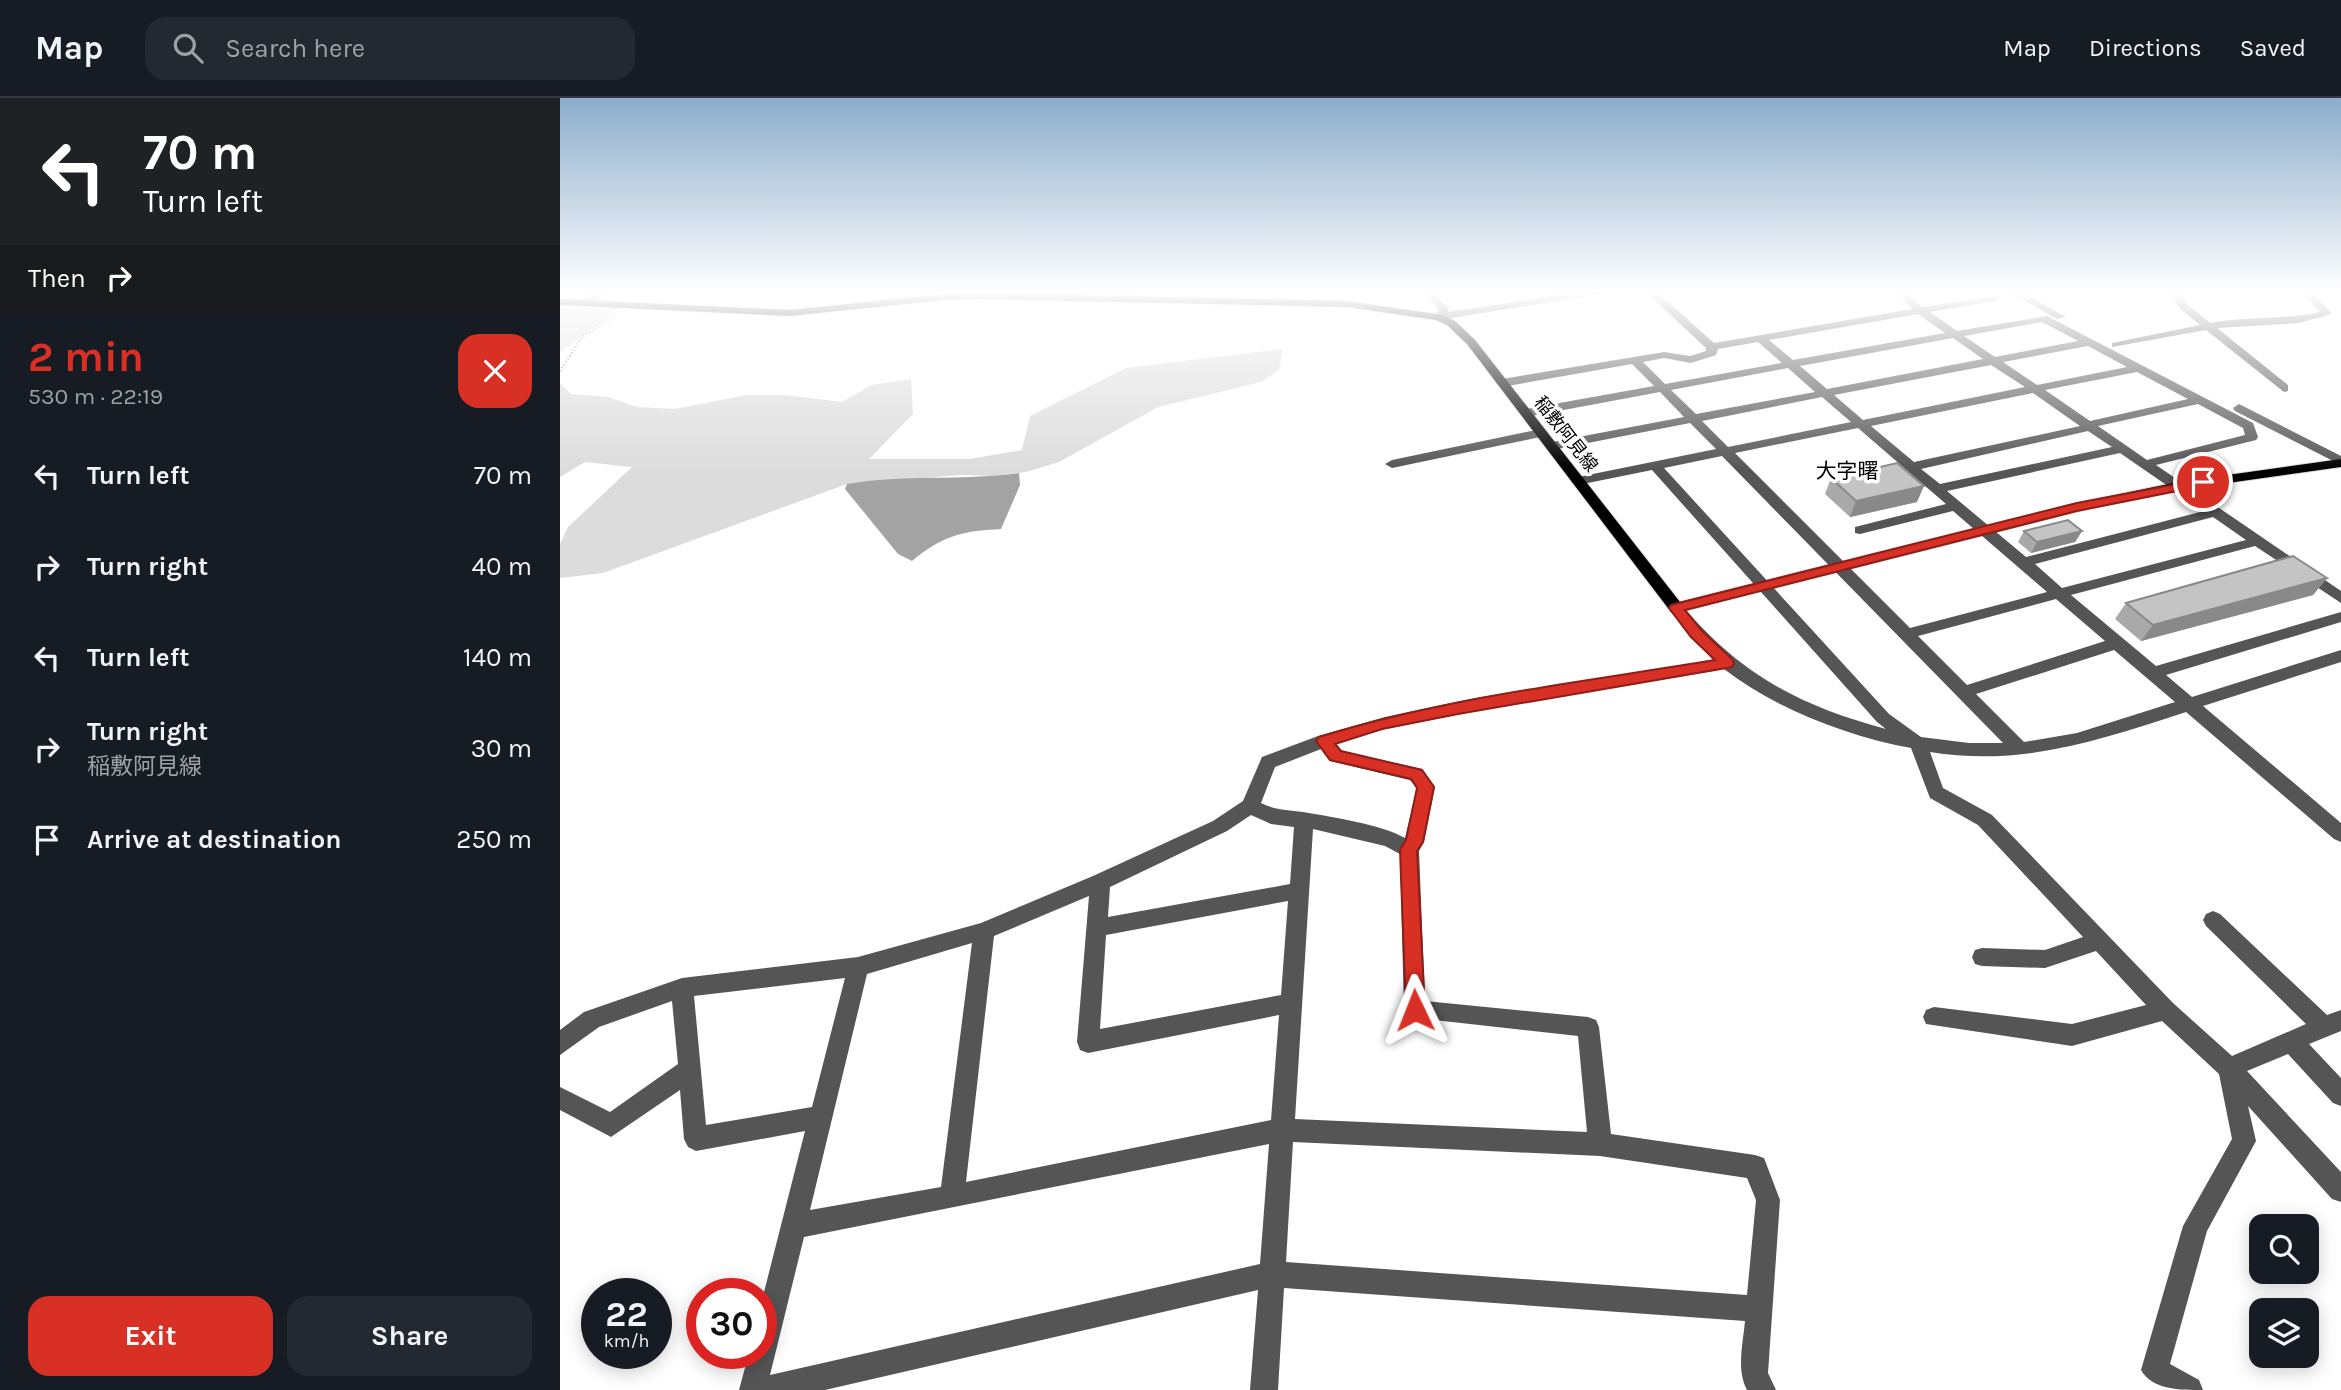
<!DOCTYPE html>
<meta charset="utf-8">
<style>
:root{--surface:#171b24;--page:#242831;--text:#f1f3f6;--muted:#9ea1a6;--line:#363941;--accent:#d93025}
body{margin:0;font-family:Karla,"Noto Sans JP",sans-serif;background:var(--page);color:var(--text);height:100vh;display:flex;flex-direction:column;font-size:26px;white-space:nowrap}
*{box-sizing:border-box;margin:0}
p{font-size:23px;color:var(--muted)}
.icon{flex:none;width:38px;height:38px;fill:none;stroke:currentColor;stroke-width:2;stroke-linecap:round;stroke-linejoin:round}
.map{position:relative;flex:1;overflow:hidden}
.panel{display:flex;flex-direction:column;background:var(--surface);width:560px}
.panel>*{flex:none}
.top-card{background:#202124;color:#fff;overflow:hidden}
.buttons{position:absolute;left:1689px;top:1116px;display:grid;gap:14px}
.buttons a{display:grid;place-items:center;width:70px;height:70px;border-radius:14px;background:var(--surface);box-shadow:0 4px 18px #0003;font-size:35px}
.speed{position:absolute;left:21px;top:1180px;display:flex;gap:14px;font-size:35px;font-weight:700;text-align:center}
.speed>*{display:grid;place-content:center;width:91px;height:91px;border-radius:50%;background:var(--surface);box-shadow:0 4px 18px #0003;line-height:1}
.speed small{font-size:18px;font-weight:400}
.speed .limit{border:10px solid #d22;background:#fff;color:#111}
.pin{position:absolute;display:grid;place-items:center;width:60px;height:60px;color:#fff;margin:-30px;border:4px solid #fff;border-radius:50%;box-shadow:0 2px 7px #0007}
.me{position:absolute;width:77px;margin:-38px;rotate:358deg;stroke-linejoin:round;filter:drop-shadow(0 0 5px #0008)}
.turn{display:flex;align-items:center;gap:24px;height:147px;padding:0 28px;font-size:32px}
.turn .icon{width:91px;height:91px;stroke-width:2.5}
.turn b{display:block;font-size:49px;line-height:60px}
.then{display:flex;align-items:center;height:66px;padding:0 28px;background:#0003;gap:14px;font-size:26px}
.round{display:grid;place-items:center;flex:none;width:74px;height:74px;border-radius:21px;background:var(--page)}
.head{display:flex;align-items:center;justify-content:space-between;height:119px;padding:0 28px}
h1{font-size:42px;font-weight:700;line-height:52px;color:var(--accent)}
.cta{display:flex;gap:14px;margin-top:auto;padding:14px 28px}
.cta a{flex:1;height:80px;border-radius:21px;background:var(--accent);color:#fff;font-size:28px;font-weight:700;line-height:80px;text-align:center}
.cta a+a{background:var(--page);color:var(--text)}
ul{padding:0;list-style:none}
li{display:flex;align-items:center;gap:21px;height:91px;padding:0 28px}
li div{flex:1}
li b{display:block;font-size:26px}
li em{font-style:normal}
header{display:flex;align-items:center;gap:42px;box-sizing:border-box;height:98px;padding:0 35px;background:var(--surface);border-bottom:2px solid var(--line)}
header strong{font-size:33px}
nav{display:flex;gap:38px;margin-inline-start:auto;font-size:24px}
.search{width:490px;height:63px;background:var(--page);display:flex;align-items:center;gap:18px;box-sizing:border-box;padding:0 24px;border-radius:21px;color:var(--muted);font-size:26px}
main{display:flex;flex:1;min-height:0}
.map>svg:first-child{display:block}
</style>
<header>
<strong>Map</strong>
<div class="search"><svg class="icon" aria-label="search" viewBox="0 0 24 24"><circle cx="10" cy="10" r="6"/><path d="M15 15l6 6"/></svg>Search here</div>
<nav><a>Map</a><a>Directions</a><a>Saved</a></nav>
</header>
<main>
<section class="panel">
<div class="top-card">
<div class="turn"><svg class="icon" aria-label="left" viewBox="0 0 24 24"><path d="M17 20v-9H6M10 6l-5 5 5 5"/></svg><div><b>70 m</b>Turn left</div></div>
<div class="then">Then<svg class="icon" aria-label="right" viewBox="0 0 24 24"><path d="M7 20v-9h11M14 6l5 5-5 5"/></svg></div>
</div>
<div class="head"><div><h1>2 min</h1><p>530 m · 22:19</p></div><a class="round" style="background:#d93025;color:#fff"><svg class="icon" aria-label="close" viewBox="0 0 24 24"><path d="M6 6l12 12M18 6L6 18"/></svg></a></div>
<ul>
<li><svg class="icon" aria-label="left" viewBox="0 0 24 24"><path d="M17 20v-9H6M10 6l-5 5 5 5"/></svg><div><b>Turn left</b></div><em>70 m</em></li>
<li><svg class="icon" aria-label="right" viewBox="0 0 24 24"><path d="M7 20v-9h11M14 6l5 5-5 5"/></svg><div><b>Turn right</b></div><em>40 m</em></li>
<li><svg class="icon" aria-label="left" viewBox="0 0 24 24"><path d="M17 20v-9H6M10 6l-5 5 5 5"/></svg><div><b>Turn left</b></div><em>140 m</em></li>
<li><svg class="icon" aria-label="right" viewBox="0 0 24 24"><path d="M7 20v-9h11M14 6l5 5-5 5"/></svg><div><b>Turn right</b><p>稲敷阿見線</p></div><em>30 m</em></li>
<li><svg class="icon" aria-label="arrive" viewBox="0 0 24 24"><path d="M6 21V4h12l-3 4 3 4H6"/></svg><div><b>Arrive at destination</b></div><em>250 m</em></li>
</ul>
<div class="cta"><a>Exit</a><a>Share</a></div>
</section>
<div class="map">
<svg width="1781" height="1292" viewBox="0 0 1781 1292">
<rect width="100%" height="100%" fill="#fff"/>
<path fill="#dcdcdc" d="M0,210L60,211L0,254Z
M723,251L719,272L701,284L598,309L499,364L466,374L433,378L401,377L287,386L43,475L0,480V446L8,429L72,369L25,364L0,379V285L11,296L48,299L77,309L115,311L186,297H224L282,304L312,287L351,281L353,316L309,361H409L462,352L470,318L566,270Z"/>
<path fill="#a3a3a3" d="M459,375L460,387L441,431C401,433 382,438 352,463L338,456L285,391L287,386C344,376 402,383 459,375Z"/>
<g fill="none" stroke-linecap="round" stroke-linejoin="round">
<g stroke="#dbdbdb" stroke-width="2">
<path id="major" d="M420,195L787,203L883,217L895,223L915,242L1120,504L1517,405L1618,384L1781,361V369L1618,392L1518,413L1116,515L1111,514L907,246L887,227L876,222L787,209L420,201L384,202L230,218L0,207V201L230,212L384,196Z"/>
</g>
<path stroke="#777" stroke-width="2.5" stroke-dasharray="1 2.5" stroke-linecap="butt" d="M0,273L22,239L54,220"/>
<path fill="#555" fill-rule="evenodd" d="M37,193H48L31,206H23V202Z
M382,193H392L388,201L384,202L379,199Z
M864,193H874L889,212L888,214L1026,193H1047L1042,196L879,222L874,219L879,212Z
M1085,193H1096L1154,245L1352,211L1337,193H1347L1362,209L1438,198V202L1434,203L1370,214L1397,233L1487,218L1693,325L1698,339L1696,342L1596,367L1781,493V505L1695,448L1511,497L1596,568L1781,514V524L1606,577L1632,599L1781,552V564L1643,608L1781,725V744L1774,741L1626,614C1539,642 1463,669 1370,654L1383,690L1432,717L1613,905L1672,958L1746,926L1646,828L1643,822L1646,816L1653,813L1660,816L1767,917L1781,912V933L1749,946L1781,980V1008L1773,1005L1728,956L1687,973L1781,1074V1104L1772,1101L1688,1008L1696,1043L1647,1133L1610,1266L1639,1282L1643,1292C1620,1292 1592,1292 1581,1272L1623,1128L1672,1041L1659,976L1602,923L1512,948L1366,926L1363,919L1366,912L1374,909L1512,926L1586,907L1536,853L1485,870L1422,868L1415,866L1412,859L1415,852L1422,850L1485,852L1523,839L1418,727L1370,700L1351,650C1287,638 1216,611 1164,571L910,614L825,631L776,646L782,653L862,671L875,689L864,744L859,753L865,903L1028,919L1036,922L1039,929L1051,1036L1195,1057L1204,1060L1220,1102L1208,1275L1216,1292H1187C1176,1271 1183,1246 1185,1223L724,1190L718,1292H690L698,1192L265,1292H179L189,1255H201V1206L245,1033L136,1053L128,1049L124,1041L120,992L51,1039L0,1012V989L50,1014L118,966L112,903L39,929L0,957V932L24,914L122,880L298,859L421,825L533,778L653,723L683,703L702,659L758,638L825,619L910,601L1153,562L1111,514L1108,510L1116,505L1121,506C1179,576 1240,608 1326,631L1317,624L1092,372L1018,387L1011,383L1018,379L1156,351L1130,325L992,352L986,348L992,344L1124,319L1100,294L966,319L960,315L966,311L1094,288L1072,266L942,289L936,285L942,281L1104,254L1130,258L1146,253V250ZM1358,216L1385,235L1233,262L1209,242ZM1482,224L1518,243L1435,259L1404,238ZM1393,240L1423,261L1267,291L1240,268ZM1198,244L1222,265L1105,286L1083,264L1104,260L1131,265L1156,257L1158,251ZM1528,248L1567,269L1477,287L1443,264ZM1431,267L1465,289L1303,322L1274,297ZM1228,270L1255,294L1136,316L1111,292ZM1577,274L1628,301L1530,323L1485,292ZM1473,295L1520,328L1354,364L1311,328ZM1262,299L1291,324L1168,349L1142,323ZM1638,306L1683,330L1685,337L1587,362L1538,328ZM1298,330L1386,406L1295,429V435L1300,436L1393,413L1487,494L1350,530L1175,355ZM1528,333L1552,349L1380,386L1361,371ZM1560,355L1644,413L1466,459L1387,393ZM1162,358L1443,645H1409L1361,639L1329,616L1104,370ZM1653,419L1686,442L1502,490L1475,466ZM1496,501L1545,543L1407,587L1358,538ZM1554,552L1615,604L1517,635L1464,644L1416,596ZM761,651L770,663L850,682L857,690L845,740C820,726 772,719 743,714C727,712 715,712 701,705L715,669ZM691,717L711,726L734,729L730,786L548,819L550,789L667,733ZM753,731L825,748L840,756L844,912L847,919L1018,938L1027,1034L735,1021ZM529,798L517,944L520,952L528,955L719,917L711,1022L406,1084L434,838ZM728,803L721,897L540,931L546,837ZM412,845L381,1089L250,1112L307,876ZM285,880L252,1009L146,1027L134,898ZM733,1044L1040,1058L1187,1080L1196,1102L1187,1197L726,1164ZM709,1046L700,1166L210,1277L244,1139Z
M1447,193H1459L1506,219L1497,221Z
M1608,193H1618L1628,207L1650,225C1687,218 1724,222 1760,214L1741,193H1751L1772,216L1739,225L1657,230L1728,287V293L1724,294L1646,232L1552,249V245L1640,227L1620,211Z
M1679,306L1781,358V367L1675,313L1673,310Z
M981,331L987,335L985,338L832,370L825,366L832,362Z"/>
<use href="#major" fill="#000" fill-rule="evenodd"/>
</g>
<path fill="#a9a9a9" d="M1271,380L1357,404L1290,419L1265,396Z
M1464,433H1522L1515,444L1471,455L1458,444Z
M1767,480L1753,497L1581,543L1555,521L1566,505Z"/>
<path fill="#898989" d="M1364,388L1357,404L1290,419L1296,403Z
M1522,433L1515,444L1471,455L1477,444Z
M1767,480L1753,497L1581,543L1593,527Z"/>
<path fill="#c4c4c4" stroke="#898989" stroke-width="2" d="M1337,365L1364,388L1296,403L1271,380Z
M1508,422L1522,433L1477,444L1464,433Z
M1733,458L1767,480L1593,527L1566,505Z"/>
<linearGradient id="sky" x2="0" y2="1"><stop stop-color="#8cadcc"/><stop offset="0.52" stop-color="#fff"/><stop offset="1" stop-color="#fff" stop-opacity="0"/></linearGradient>
<rect width="1781" height="373" fill="url(#sky)"/>
<path fill="#d93025" stroke="#8d1f18" stroke-width="2" d="M1643,381L1649,384L1647,387L1517,413L1125,512L1141,532L1172,561L1174,565L1172,569L898,616L822,631L775,646L781,653L862,672L874,689L863,744L857,753L865,912L862,919L855,921L848,919L846,912L840,752L846,742L857,690L851,681L770,662L756,643L759,639C887,599 1023,584 1155,562L1131,539L1109,510L1111,507L1517,405Z"/>
<g text-anchor="middle" dominant-baseline="central" stroke-width="7" stroke-linejoin="round" paint-order="stroke">
<g font-size="18" fill="#000" stroke="#fff">
<text transform="translate(1006 336) rotate(52)">稲敷阿見線</text>
</g>
<g font-size="21" fill="#000" stroke="#fff">
<text x="1287" y="373">大字曙</text>
</g>
</g>
</svg>
<div class="buttons">
<a><svg class="icon" aria-label="search" viewBox="0 0 24 24"><circle cx="10" cy="10" r="6"/><path d="M15 15l6 6"/></svg></a>
<a><svg class="icon" aria-label="layers" viewBox="0 0 24 24"><path d="M12 4l9 5-9 5-9-5zM3 14l9 5 9-5"/></svg></a>
</div>
<div class="speed"><div>22<small>km/h</small></div><div class="limit">30</div></div>
<div class="pin" style="left:1643px;top:384px;background:#d93025"><svg class="icon" aria-label="arrive" viewBox="0 0 24 24"><path d="M6 21V4h12l-3 4 3 4H6"/></svg></div>
<svg class="me" style="left:855px;top:912px" viewBox="-20 -20 40 40"><path d="M0-17L14 15 0 8-14 15z" fill="#d93025" stroke="#fff" stroke-width="4"/></svg>
</div>
</main>
